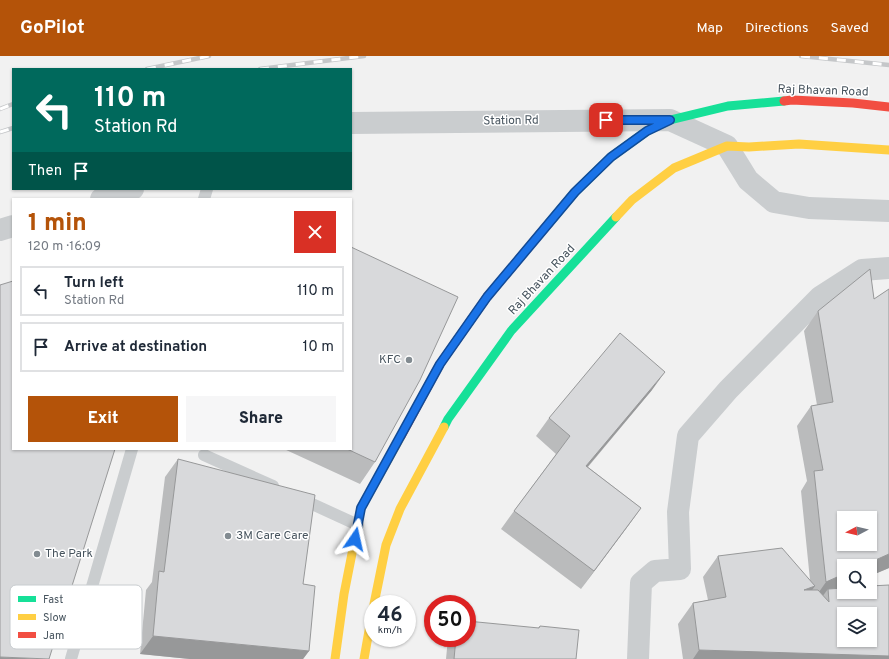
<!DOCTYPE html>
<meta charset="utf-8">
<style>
:root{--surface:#fff;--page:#f6f6f7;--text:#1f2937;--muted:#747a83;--line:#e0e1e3;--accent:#b45309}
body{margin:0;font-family:Overpass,sans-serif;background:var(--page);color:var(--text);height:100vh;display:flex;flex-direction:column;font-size:15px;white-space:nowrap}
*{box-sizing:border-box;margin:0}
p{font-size:13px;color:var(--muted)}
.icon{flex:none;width:22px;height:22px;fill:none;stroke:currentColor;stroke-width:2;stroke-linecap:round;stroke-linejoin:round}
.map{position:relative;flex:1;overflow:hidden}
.side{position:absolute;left:12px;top:142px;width:340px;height:252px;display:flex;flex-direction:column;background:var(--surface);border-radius:0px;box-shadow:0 1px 3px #0004}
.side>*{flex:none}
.banner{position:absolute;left:12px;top:12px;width:340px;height:122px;border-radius:0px;box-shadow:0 1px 3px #0004;background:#00695c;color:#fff;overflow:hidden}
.needle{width:26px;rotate:263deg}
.buttons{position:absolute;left:837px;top:455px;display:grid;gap:8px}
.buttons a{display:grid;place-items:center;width:40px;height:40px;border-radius:0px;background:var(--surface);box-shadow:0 1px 3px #0004;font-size:20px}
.speed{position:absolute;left:364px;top:539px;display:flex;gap:8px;font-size:20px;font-weight:700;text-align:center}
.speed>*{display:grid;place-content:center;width:52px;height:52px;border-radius:50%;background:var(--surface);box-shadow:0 1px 3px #0004;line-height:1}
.speed small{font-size:10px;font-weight:400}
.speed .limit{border:6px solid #d22;background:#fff;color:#111}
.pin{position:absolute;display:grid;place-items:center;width:34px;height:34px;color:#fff;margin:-17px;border-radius:8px;box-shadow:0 2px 6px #0006}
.me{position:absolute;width:44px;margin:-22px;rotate:11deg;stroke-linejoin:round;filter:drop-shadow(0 0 3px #0008)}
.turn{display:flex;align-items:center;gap:14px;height:84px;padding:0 16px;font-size:18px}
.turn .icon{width:52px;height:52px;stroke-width:2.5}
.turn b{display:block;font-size:28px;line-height:34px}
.then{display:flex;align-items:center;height:38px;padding:0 16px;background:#0003;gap:8px;font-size:15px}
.round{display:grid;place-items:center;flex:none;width:42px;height:42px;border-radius:0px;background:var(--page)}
.summary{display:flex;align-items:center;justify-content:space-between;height:68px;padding:0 16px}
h1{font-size:24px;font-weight:800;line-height:30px;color:var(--accent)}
.button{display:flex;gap:8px;margin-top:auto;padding:8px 16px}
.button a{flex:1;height:46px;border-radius:0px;background:var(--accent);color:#fff;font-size:16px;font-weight:800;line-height:46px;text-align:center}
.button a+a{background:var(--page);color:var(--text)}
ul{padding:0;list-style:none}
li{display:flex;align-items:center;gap:12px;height:50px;margin:0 8px 6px;padding:0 8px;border:2px solid var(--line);border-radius:0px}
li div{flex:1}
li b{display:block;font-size:15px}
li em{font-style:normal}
header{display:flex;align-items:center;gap:24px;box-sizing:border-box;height:56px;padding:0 20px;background:var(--accent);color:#fff}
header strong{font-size:19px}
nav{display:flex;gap:22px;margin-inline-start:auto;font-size:14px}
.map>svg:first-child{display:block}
</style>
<header>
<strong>GoPilot</strong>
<nav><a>Map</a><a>Directions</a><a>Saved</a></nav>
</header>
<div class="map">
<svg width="889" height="603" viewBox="0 0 889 603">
<rect width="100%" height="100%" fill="#f1f1f1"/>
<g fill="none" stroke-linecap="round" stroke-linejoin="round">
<path stroke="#cacdcf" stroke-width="12" d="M204,143L207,133
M204,399L273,430
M299,442L358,469
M71,603L132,393"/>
<path stroke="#cacdcf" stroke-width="22" d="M351,67L670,64L727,90L748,124L774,146L809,152L889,155
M101,143L133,133
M0,174L13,170
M638,603L641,527L655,515L680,513L678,456L688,380L728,334L820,241L862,214L889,212"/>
<path stroke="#16e098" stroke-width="9" d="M549,167L575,136L611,101L647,75L670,64L728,50L784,45
M444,371L448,363L511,275L616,161"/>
<path stroke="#ffcf43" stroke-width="9" d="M616,161L632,144L674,112L727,90L749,91L799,88L889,94
M374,548L386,489L400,453L444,371
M335,603L344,538L361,452L401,380
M364,603L373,552"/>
<path stroke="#f24e42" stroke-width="9" d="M784,45L792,44L853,47L889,51
M401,380L440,308L487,241L549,167"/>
<g stroke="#c5c7c9" stroke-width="4.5">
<path id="rail" d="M801,0L889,9
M147,13L209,0
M260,13L364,0
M0,53L13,48
M0,76L13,72"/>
</g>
<use href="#rail" stroke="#fff" stroke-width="3" stroke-dasharray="9" stroke-linecap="butt"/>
</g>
<path fill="#babbbc" d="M889,233V512L870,520V510H844V532H843L889,603H683L678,568L693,547L708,544L703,521L718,500L810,524L801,435L807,425L797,370L811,350L817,349L804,275L818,255L874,243Z
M652,334L588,411L641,452L628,470L581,533L501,473L514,455L556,398L536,380L549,362Z
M284,393H351L375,406L360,428Z
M178,403L303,528L309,595L303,603H190L140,598L146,534L152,526L165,421Z
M540,570L576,603H446L448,582H467L538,572Z"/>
<path fill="#979899" d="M665,316L652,334L573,428L586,410Z
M641,452L628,470L581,533L594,515Z
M889,498V512L870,520V510H862Z
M844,518V532L828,538V533L822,541L812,546L826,526Z
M815,530L800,551L804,534Z
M153,580L309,595L303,603H190L140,598Z
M699,594L889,600V603H693Z
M0,601L49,603H0Z"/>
<path fill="#d8d9db" stroke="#979899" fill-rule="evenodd" d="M351,191L458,241L420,324L375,406L347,393H351Z
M870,213L874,243L889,233V498L862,510H844V518L826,526L814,415L823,414L811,350L833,346L818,255ZM844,462H870V488H844Z
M13,225V393H115L49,603L0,601V229Z
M620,277L665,316L586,410L641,452L594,515L514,455L570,380L549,362Z
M178,403L315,439L303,528L315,530L309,595L153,580L159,515L164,516Z
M782,492L815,530L804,534H818L829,546L828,533L844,532V536H870V530L889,529V600L699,594L693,547L726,541L718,500ZM844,558H870V584H844Z
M467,565L539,572L540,570L579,574L576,603H454L456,582H467Z"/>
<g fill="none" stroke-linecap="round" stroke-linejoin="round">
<g stroke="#114b97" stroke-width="10">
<path id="route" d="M355,483L361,452L440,308L487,241L575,136L611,101L647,75L670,64H606"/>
</g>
<use href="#route" stroke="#1a73e8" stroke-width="7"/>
</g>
<g fill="#828b91" stroke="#fff" stroke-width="1.5">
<circle cx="409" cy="304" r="4"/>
<circle cx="228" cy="480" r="4"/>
<circle cx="37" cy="498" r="4"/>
</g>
<g text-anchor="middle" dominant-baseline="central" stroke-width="3" stroke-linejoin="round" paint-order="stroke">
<g font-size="12" fill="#47545e" stroke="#fff">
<text transform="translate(823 35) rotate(2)">Raj Bhavan Road</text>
<text transform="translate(511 65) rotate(-1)">Station Rd</text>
<text transform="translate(542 224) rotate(-47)">Raj Bhavan Road</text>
</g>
<g font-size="12" fill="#47545e" stroke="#fff" text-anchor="start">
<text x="401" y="304" text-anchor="end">KFC</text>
<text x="236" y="480">3M Care Care</text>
<text x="45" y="498">The Park</text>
</g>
</g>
<rect x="10" y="529" width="132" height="64" rx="6" fill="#fff" stroke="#c8cccf" stroke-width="1"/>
<rect x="18" y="540" width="18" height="6" fill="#16e098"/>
<rect x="18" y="558" width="18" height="6" fill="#ffcf43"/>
<rect x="18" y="576" width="18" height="6" fill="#f24e42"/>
<g font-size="11" fill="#47545e">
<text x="43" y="547">Fast</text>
<text x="43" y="565">Slow</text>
<text x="43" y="583">Jam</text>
</g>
</svg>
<div class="buttons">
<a><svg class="needle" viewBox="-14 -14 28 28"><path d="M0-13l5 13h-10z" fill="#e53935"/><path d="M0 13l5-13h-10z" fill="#747a83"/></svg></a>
<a><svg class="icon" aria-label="search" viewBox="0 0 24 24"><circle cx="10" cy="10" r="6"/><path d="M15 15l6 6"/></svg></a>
<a><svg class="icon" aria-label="layers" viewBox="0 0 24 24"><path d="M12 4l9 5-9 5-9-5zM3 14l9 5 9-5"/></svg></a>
</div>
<div class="speed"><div>46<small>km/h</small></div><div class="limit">50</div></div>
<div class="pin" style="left:606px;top:64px;background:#d93025"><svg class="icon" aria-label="arrive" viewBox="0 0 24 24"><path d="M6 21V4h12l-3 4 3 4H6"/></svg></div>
<svg class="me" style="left:355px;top:483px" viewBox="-20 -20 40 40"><path d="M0-17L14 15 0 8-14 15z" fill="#1a73e8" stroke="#fff" stroke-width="4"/></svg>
<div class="banner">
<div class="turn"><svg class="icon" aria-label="left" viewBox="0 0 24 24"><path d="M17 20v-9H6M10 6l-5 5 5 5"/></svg><div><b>110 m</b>Station Rd</div></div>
<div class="then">Then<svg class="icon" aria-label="arrive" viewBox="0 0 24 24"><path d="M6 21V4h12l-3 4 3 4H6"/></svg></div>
</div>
<section class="side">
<div class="summary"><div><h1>1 min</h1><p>120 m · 16:09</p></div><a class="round" style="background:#d93025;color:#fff"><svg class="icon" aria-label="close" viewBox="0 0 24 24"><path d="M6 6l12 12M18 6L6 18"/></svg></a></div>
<ul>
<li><svg class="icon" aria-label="left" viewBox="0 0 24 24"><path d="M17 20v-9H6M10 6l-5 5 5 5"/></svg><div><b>Turn left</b><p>Station Rd</p></div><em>110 m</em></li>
<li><svg class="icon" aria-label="arrive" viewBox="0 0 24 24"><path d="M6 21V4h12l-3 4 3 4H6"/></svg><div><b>Arrive at destination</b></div><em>10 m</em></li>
</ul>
<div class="button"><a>Exit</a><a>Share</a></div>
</section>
</div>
